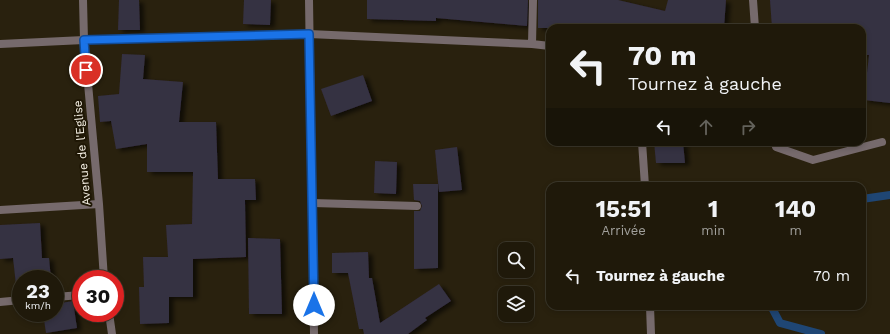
<!DOCTYPE html>
<html lang="fr">
<meta charset="utf-8">
<style>
:root{--surface:#1f190a;--page:#272213;--text:#f1f3f6;--muted:#a1a09c;--line:#3c382b}
body{margin:0;font-family:"Work Sans",sans-serif;background:var(--page);color:var(--text);height:100vh;display:flex;flex-direction:column;font-size:15px;white-space:nowrap}
*{box-sizing:border-box;margin:0}
p{font-size:13px;color:var(--muted)}
.icon{flex:none;width:22px;height:22px;fill:none;stroke:currentColor;stroke-width:2;stroke-linecap:round;stroke-linejoin:round}
.map{position:relative;flex:1;overflow:hidden}
.details{position:absolute;left:546px;top:182px;width:320px;height:128px;display:flex;flex-direction:column;background:var(--surface);border-radius:12px;box-shadow:0 2px 6px #0003,0 0 0 1px var(--line)}
.details>*{flex:none}
.top-card{position:absolute;left:546px;top:24px;width:320px;height:122px;border-radius:12px;box-shadow:0 2px 6px #0003,0 0 0 1px var(--line);background:#1f190a;color:var(--text);overflow:hidden}
.buttons{position:absolute;left:498px;top:242px;display:grid;gap:8px}
.buttons a{display:grid;place-items:center;width:36px;height:36px;border-radius:8px;background:var(--surface);box-shadow:0 2px 6px #0003,0 0 0 1px var(--line);font-size:20px}
.speed{position:absolute;left:12px;top:270px;display:flex;gap:8px;font-size:20px;font-weight:700;text-align:center}
.speed>*{display:grid;place-content:center;width:52px;height:52px;border-radius:50%;background:var(--surface);box-shadow:0 2px 6px #0003,0 0 0 1px var(--line);line-height:1}
.speed small{font-size:10px;font-weight:400}
.speed .limit{border:6px solid #d22;background:#fff;color:#111}
.pin{position:absolute;display:grid;place-items:center;width:34px;height:34px;color:#fff;margin:-17px;border:2px solid #fff;border-radius:50%;box-shadow:0 1px 4px #0007}
.me{position:absolute;width:44px;margin:-22px;rotate:0deg;stroke-linejoin:round;filter:drop-shadow(0 0 3px #0008)}
.turn{display:flex;align-items:center;gap:14px;height:84px;padding:0 16px;font-size:18px}
.turn .icon{width:52px;height:52px;stroke-width:2.5}
.turn b{display:block;font-size:28px;line-height:34px}
.lanes{display:flex;align-items:center;height:38px;padding:0 16px;background:#0003;justify-content:center;gap:20px;direction:ltr}
.lanes .off{opacity:.35}
.eta{display:flex;justify-content:space-evenly;align-items:center;height:68px;text-align:center}
.eta b{font-size:24px;font-weight:700;line-height:28px}
ul{padding:0;list-style:none}
li{display:flex;align-items:center;gap:12px;height:52px;padding:0 16px}
li div{flex:1}
li b{display:block;font-size:15px}
li em{font-style:normal}
.map>svg:first-child{display:block}
</style>
<div class="map">
<svg width="890" height="334" viewBox="0 0 890 334">
<defs>
<filter id="shadow"><feDropShadow dx="4.5" dy="2.5" stdDeviation="2" flood-color="#0009"/></filter>
</defs>
<rect width="100%" height="100%" fill="#29210e"/>
<g fill="none" stroke-linecap="round" stroke-linejoin="round">
<path stroke="#1f4674" stroke-width="8" d="M862,199L890,195
M771,306L780,323L821,334"/>
</g>
<path fill="#353043" filter="url(#shadow)" d="M119,0H139L140,30H118Z
M244,0H271L270,25L243,24Z
M367,0H528L527,26L436,18V21L367,19Z
M538,0H618L665,11L668,0H726L724,28H538Z
M770,0H890V103L864,100L869,55H862V28H813V26L772,28Z
M122,54L145,55L143,79L183,82L179,122H216L218,179H255L256,200H245L246,257L193,259V297H169V323L140,324L139,287H144L143,257H168L166,225L192,224L193,172H147V144L116,149L111,121L100,122L98,96L119,94Z
M363,75L372,101L331,116L321,89Z
M654,142H683L685,163H656Z
M457,147L462,190L439,192L435,150Z
M375,161L397,162L396,194L374,193Z
M413,184H438V268L414,269V211H420L422,206L420,201L414,200Z
M40,223L42,258H49L51,279H21V285H16L13,258L0,259V225Z
M248,238L280,239L282,314H249Z
M368,252L369,278H372L380,323L439,284L451,301L425,318L427,320L408,334H364L363,329H359L348,273H332V253Z
M73,301L77,328L46,333L43,313H55V304Z"/>
<g fill="none" stroke-linecap="round" stroke-linejoin="round">
<path stroke="#766a6c" stroke-width="8" d="M775,142L776,147L813,160L882,142
M313,203L417,206
M55,297L81,295
M0,302L21,300"/>
<path stroke="#766a6c" stroke-width="8" d="M83,0L84,40L99,204L104,279
M309,0L314,334
M753,0L755,28
M0,44L84,40L309,34L532,44L550,46
M532,44L533,0
M642,142L645,186
M0,210L99,204
M650,306L651,334
M109,313L112,334"/>
</g>
<g fill="none" stroke-linecap="round" stroke-linejoin="round">
<g stroke="#114b97" stroke-width="10">
<path id="route" d="M86,70L84,40L309,34L314,305"/>
</g>
<use href="#route" stroke="#1a73e8" stroke-width="7"/>
</g>
<g text-anchor="middle" dominant-baseline="central" stroke-width="4" stroke-linejoin="round" paint-order="stroke">
<g font-size="12" fill="#f4efe3" stroke="#1f1705">
<text transform="translate(82 153) rotate(-95)">Avenue de l'Eglise</text>
</g>
</g>
</svg>
<div class="buttons">
<a><svg class="icon" aria-label="search" viewBox="0 0 24 24"><circle cx="10" cy="10" r="6"/><path d="M15 15l6 6"/></svg></a>
<a><svg class="icon" aria-label="layers" viewBox="0 0 24 24"><path d="M12 4l9 5-9 5-9-5zM3 14l9 5 9-5"/></svg></a>
</div>
<div class="speed"><div>23<small>km/h</small></div><div class="limit">30</div></div>
<div class="pin" style="left:86px;top:70px;background:#d93025"><svg class="icon" aria-label="arrive" viewBox="0 0 24 24"><path d="M6 21V4h12l-3 4 3 4H6"/></svg></div>
<svg class="me" style="left:314px;top:305px" viewBox="-20 -20 40 40"><circle r="19" fill="#fff"/><path d="M0-13L10 11 0 6-10 11z" fill="#1a73e8"/></svg>
<div class="top-card">
<div class="turn"><svg class="icon" aria-label="left" viewBox="0 0 24 24"><path d="M17 20v-9H6M10 6l-5 5 5 5"/></svg><div><b>70 m</b>Tournez à gauche</div></div>
<div class="lanes"><svg class="icon" aria-label="left" viewBox="0 0 24 24"><path d="M17 20v-9H6M10 6l-5 5 5 5"/></svg><svg class="icon off" aria-label="ahead" viewBox="0 0 24 24"><path d="M12 20V5M6 11l6-6 6 6"/></svg><svg class="icon off" aria-label="right" viewBox="0 0 24 24"><path d="M7 20v-9h11M14 6l5 5-5 5"/></svg></div>
</div>
<section class="details">
<div class="eta">
<div><b>15:51</b><p>Arrivée</p></div>
<div><b>1</b><p>min</p></div>
<div><b>140</b><p>m</p></div>
</div>
<ul>
<li><svg class="icon" aria-label="left" viewBox="0 0 24 24"><path d="M17 20v-9H6M10 6l-5 5 5 5"/></svg><div><b>Tournez à gauche</b></div><em>70 m</em></li>
</ul>
</section>
</div>
